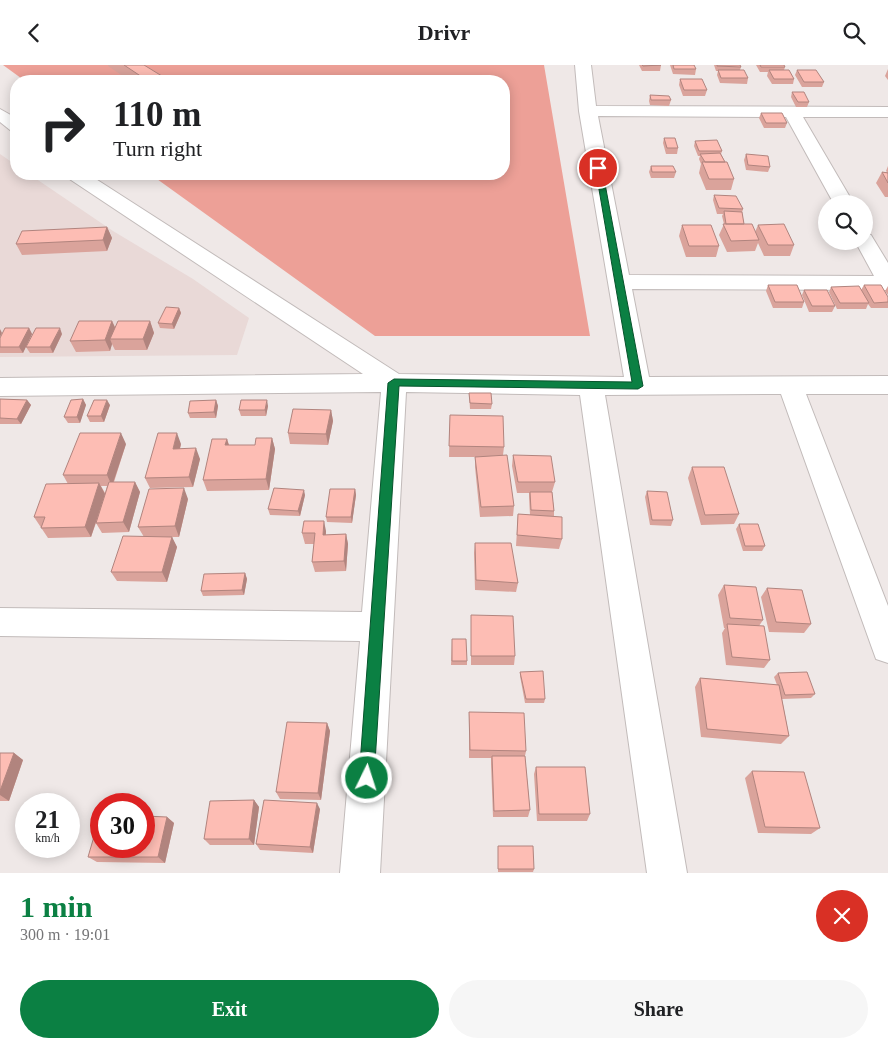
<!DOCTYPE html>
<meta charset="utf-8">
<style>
:root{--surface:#fff;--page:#f6f6f6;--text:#202124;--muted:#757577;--accent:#0b8043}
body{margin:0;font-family:"Times New Roman",serif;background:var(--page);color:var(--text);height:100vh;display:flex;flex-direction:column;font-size:19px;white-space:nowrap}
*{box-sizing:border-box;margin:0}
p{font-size:16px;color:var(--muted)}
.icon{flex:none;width:28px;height:28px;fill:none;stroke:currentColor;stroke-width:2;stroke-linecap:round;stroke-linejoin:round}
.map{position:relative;height:808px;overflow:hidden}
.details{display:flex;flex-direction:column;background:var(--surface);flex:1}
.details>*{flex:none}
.banner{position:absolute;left:10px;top:10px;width:500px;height:105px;border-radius:20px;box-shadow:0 2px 12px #0003;background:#fff;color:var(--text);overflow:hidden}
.buttons{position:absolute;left:818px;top:130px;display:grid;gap:10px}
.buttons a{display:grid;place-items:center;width:55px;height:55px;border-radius:50%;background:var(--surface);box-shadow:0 2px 12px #0003;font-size:25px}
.speed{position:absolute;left:15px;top:728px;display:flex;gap:10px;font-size:25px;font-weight:700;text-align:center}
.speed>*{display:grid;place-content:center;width:65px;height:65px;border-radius:50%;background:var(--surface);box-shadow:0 2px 12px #0003;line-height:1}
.speed small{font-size:12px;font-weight:400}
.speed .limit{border:8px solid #d22;background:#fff;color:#111}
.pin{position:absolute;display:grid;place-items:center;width:42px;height:42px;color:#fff;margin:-21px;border:2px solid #fff;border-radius:50%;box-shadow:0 1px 5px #0007}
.me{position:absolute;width:55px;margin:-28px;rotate:4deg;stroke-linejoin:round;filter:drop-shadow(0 0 4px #0008)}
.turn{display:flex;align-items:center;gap:18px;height:105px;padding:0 20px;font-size:22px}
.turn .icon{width:65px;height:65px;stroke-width:2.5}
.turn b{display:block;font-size:35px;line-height:42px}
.round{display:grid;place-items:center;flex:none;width:52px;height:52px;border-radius:26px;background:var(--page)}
.overview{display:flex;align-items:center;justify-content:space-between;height:85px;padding:0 20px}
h1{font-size:30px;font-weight:700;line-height:38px;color:var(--accent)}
.action{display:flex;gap:10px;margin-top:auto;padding:10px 20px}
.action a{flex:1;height:58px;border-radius:30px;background:var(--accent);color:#fff;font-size:20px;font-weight:700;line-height:58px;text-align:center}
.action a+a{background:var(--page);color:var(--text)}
header{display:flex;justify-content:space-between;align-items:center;height:65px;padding:0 20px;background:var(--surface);font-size:22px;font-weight:700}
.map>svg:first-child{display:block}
</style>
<header><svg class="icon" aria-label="back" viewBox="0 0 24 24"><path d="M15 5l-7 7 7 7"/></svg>Drivr<svg class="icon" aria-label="search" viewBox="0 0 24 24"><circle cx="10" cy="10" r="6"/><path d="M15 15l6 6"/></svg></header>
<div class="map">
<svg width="888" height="808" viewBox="0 0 888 808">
<rect width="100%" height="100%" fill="#efe8e7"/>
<path fill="#e9d9d7" d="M0,89L16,100V109H29L113,166L193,214L249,253L237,290L0,292Z"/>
<path fill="#eda097" d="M3,0H544L590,271H375L150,109H504V16H25Z"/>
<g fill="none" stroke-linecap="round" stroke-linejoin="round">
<g stroke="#c2bbba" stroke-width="2">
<path id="minor" d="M575,0H591L596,41L888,42V52H803L854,139H834L786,52L598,51L629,210L874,211L855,176H864V168L871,170L888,198V225L632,224L649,312L888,311V329H806L888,541V598L876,594L872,583L781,329L605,330L687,808H647L580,330L406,327L380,808H340L360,576L0,571V543L362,547L381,327L0,331V313L363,309L68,113L66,109H88L399,309L624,312L579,46Z
M0,44L16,53V66L10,65L0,57Z"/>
</g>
<use href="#minor" fill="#fff" fill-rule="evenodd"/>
</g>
<path fill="#daa39b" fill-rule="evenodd" d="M108,0H144L170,16H130L108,1Z
M639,0H661L660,6H642Z
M670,0H694L696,4L695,10L673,9Z
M714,0H740L741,2L740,5L748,13L747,19L720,18L717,10L718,6H716Z
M756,0H784L785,2L784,5L794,14L793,19H772L767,11L768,7H760Z
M888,4V15L885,11Z
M797,5L824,17L822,22H802L795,10Z
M680,14L707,25L705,31H683L679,20Z
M792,27L809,37L807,42H796L791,32Z
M650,30L671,35L669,41L650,40L649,36Z
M761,48L787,58L785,63H764L759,53Z
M664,73L678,83L677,89H666L663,78Z
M695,76L722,86L721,89L734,114L731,125H706L699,108L701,99L699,94L700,91H698L694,81Z
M746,89L770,102L768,107L746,105L744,95Z
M651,101L676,107L674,113H651L649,107Z
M888,101V132H885L876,118L882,107H887L886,106Z
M714,130L743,144L742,148L744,159L755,167L758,160L794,180L790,191H764L758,178L755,186L727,187L719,170L724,159L722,151L723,149H717L713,135Z
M682,160L719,181L716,192H686L679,171Z
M107,162L112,173L107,186L22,190L16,179Z
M768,220L804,237L802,243H773L766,226Z
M864,220L888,232V243H871L868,239L866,244H837L829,227L831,222L861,225Z
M888,221V230L885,226Z
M804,225L835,241L832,247H809L802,230Z
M179,243L181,248L174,264L160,263L158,258Z
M112,256L115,262L150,256L154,268L147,285H115L112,279L110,286L76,287L70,276Z
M29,263L32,269L23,288H0V273Z
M62,269L53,288H30L26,282Z
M469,328L492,339L491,344H470Z
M0,334L27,335L31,340L21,359H0Z
M83,334L86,340L80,358H68L64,352Z
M216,335L218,341L216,353H190L188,348Z
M110,340L104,357H90L87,351Z
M268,341L266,351H241L239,345Z
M331,345L333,356L328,380L290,379L288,368Z
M450,350L504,382L503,390L514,441L513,451L480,452L475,402V392H449Z
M272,373L275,384L269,425L207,426L203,415L227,374L229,380H255Z
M126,379L114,417H135L140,427L129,467L102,468L96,458L91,472L48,473L34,452L68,419L63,410ZM101,421H107L105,428Z
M181,379L180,384L200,394L193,422L150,423L145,413Z
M513,390L555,417L552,427L554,446V451H544L562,474L559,484L516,481L518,449L530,450L529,432V428H517L512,401Z
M692,402L739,449L734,459L701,460L688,413Z
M355,424L356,430L352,458L327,457L326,452Z
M647,426L673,455L671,461L650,460L645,432Z
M305,430L300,451L270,450L268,444Z
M188,434L179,472H154H172L177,482L167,517L117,516L111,507L144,472L138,462Z
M739,459L765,481L762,486H743L736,464Z
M326,466V470L346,469L348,479L346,506L315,507L312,497L314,479H305L302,468Z
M475,478L518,518L516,527L475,525L474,488Z
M245,508L247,514L244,530L203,531L201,526Z
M724,520L763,555L759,561L770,595L764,603L726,600L722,568L725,563H724L718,530Z
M767,523L811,559L804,568L769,567L761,532Z
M471,550L515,591L514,600H471Z
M452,574L467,596V600H451Z
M520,607L545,634L544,638H525L520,611Z
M778,608L815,629L811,633L782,634L789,671L781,679L701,672L695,622L700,613L777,620L774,612Z
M469,647L526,686L525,691L530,745L528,752H493L491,699V693H469Z
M327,658L330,666L321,735L280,734L276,727Z
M0,688H14L23,695L9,736H0Z
M536,702L590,749L587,756H537L534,709Z
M752,706L820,763L811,769L758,768L745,713Z
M254,735L259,742L254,780H210L204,774Z
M320,744L313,788L260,785L256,779Z
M167,752L174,758L165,798L97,797L88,792Z
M498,781L534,804L533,807H498Z"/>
<path fill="#b1847e" d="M107,162L112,173L107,186L103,175Z
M179,243L181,248L174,264L172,259Z
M112,256L117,267L110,274L112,279L110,286L105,275Z
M150,256L154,268L147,285L143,274Z
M29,263L32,269L23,288L19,282Z
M60,263L62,269L53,288L50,282Z
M0,264L2,268L0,272Z
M83,334L86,340L80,358L77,352Z
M27,335L31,340L21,359L17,354Z
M107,335L110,340L104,357L101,351Z
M216,335L218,341L216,353L214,347Z
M267,335L268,341L266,351L265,345Z
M331,345L333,356L328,380L326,369Z
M121,368L126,379L112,421L107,410Z
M177,368L181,379L177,394L173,384Z
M272,373L275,384L269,425L266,414Z
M227,374L230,384L225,380Z
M196,383L200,394L193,422L189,412Z
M135,417L140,427L129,467L123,457Z
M99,418L105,429L91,472L85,462Z
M184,423L188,434L179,472L175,461Z
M355,424L356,430L352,458L351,452Z
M304,425L305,430L300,451L298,446Z
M324,456L326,466L325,480L323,470Z
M346,469L348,479L346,506L344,496Z
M172,472L177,482L167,517L162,507Z
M245,508L247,514L244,530L242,525Z
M327,658L330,666L321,735L318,728Z
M14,688L23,695L9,736L0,730V726Z
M254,735L259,742L254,780L249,774Z
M317,738L320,744L313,788L310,782Z
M167,752L174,758L165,798L158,792Z"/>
<path fill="#fdbdb4" stroke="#b1847e" d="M124,0H144L170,16H148Z
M642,0H661L643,1Z
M673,0H694L696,4H674Z
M717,0H740L741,2L717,1Z
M760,0H784L785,2H761Z
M718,5H744L748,13H721Z
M769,5H789L794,14H774Z
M797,5H816L824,17H804Z
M680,14H702L707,25H684Z
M792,27H804L809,37H798Z
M650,30L669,31L671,35H651Z
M761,48H782L787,58H766Z
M664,73H675L678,83H667Z
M717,75L722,86H699L695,76Z
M720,88L725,97H705L700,89Z
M746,89L768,91L770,102L748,100Z
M702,97H727L734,114H709Z
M651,101H673L676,107H652Z
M882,107L888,108V118Z
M714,130L736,131L743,144L719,143Z
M724,146L742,147L744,159H726Z
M723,159H752L759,175L731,176Z
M784,159L794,180H768L758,160Z
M682,160H711L719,181H689Z
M107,162L103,175L16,179L22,166Z
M768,220H797L804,237H775Z
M864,220H881L888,232V237L874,238Z
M859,221L869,238H840L831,222Z
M804,225H827L835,241H812Z
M166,242L179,243L172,259L158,258Z
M79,256H112L105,275L70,276Z
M118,256H150L143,274H110Z
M5,263H29L19,282H0V273Z
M36,263H60L50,282H26Z
M469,328H491L492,339L470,338Z
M0,334L27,335L17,354L0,353Z
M83,334L77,352H64L71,335Z
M94,335H107L101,351H87Z
M216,335L214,347L188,348L190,336Z
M241,335H267L265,345H239Z
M293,344L331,345L326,369L288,368Z
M450,350L503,351L504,382L449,381Z
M80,368H121L107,410H63Z
M158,368H177L173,384L196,383L189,412L145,413Z
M256,373H272L266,414L203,415L212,374H227L225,380H255Z
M507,390L514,441L481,442L475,392Z
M513,390L551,391L555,417H518Z
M692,402H724L739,449L705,450Z
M109,417H135L123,457L96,458Z
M99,418L85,462L41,463L45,452H34L46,419Z
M184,423L175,461L138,462L149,424Z
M274,423L304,425L298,446L268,444Z
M330,424H355L351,452H326Z
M647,426L667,427L673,455H652Z
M530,427H552L554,446L531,445Z
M518,449L562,452V474L517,470Z
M304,456H324L323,470L346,469L344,496L312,497L315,468H302Z
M739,459H758L765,481H745Z
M123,471L172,472L162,507H111Z
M475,478H511L518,518L476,515Z
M245,508L242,525L201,526L204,509Z
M724,520L756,522L763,555L730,553Z
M767,523L802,525L811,559L776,557Z
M471,550L513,551L515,591H471Z
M727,559L764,561L770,595L732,592Z
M452,574H466L467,596H452Z
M543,606L545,634H526L520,607Z
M807,607L815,629L785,630L778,608Z
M700,613L779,620L789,671L707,664Z
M469,647L524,648L526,686L470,685Z
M287,657L327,658L318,728L276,727Z
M0,688H14L0,726Z
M492,691H525L530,745L494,746Z
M536,702H585L590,749H539Z
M752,706L804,707L820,763L765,762Z
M254,735L249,774H204L210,736Z
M264,735L317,738L310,782L256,779Z
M100,751H101V781H144V751L167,752L158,792H88Z
M498,781H533L534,804H498Z"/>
<path fill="#0b8043" stroke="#07532c" d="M595,101L602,103L643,321L638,324L399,321L374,713L372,719L367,721L361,719L359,713L388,318L394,314L632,317Z"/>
</svg>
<div class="buttons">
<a><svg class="icon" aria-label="search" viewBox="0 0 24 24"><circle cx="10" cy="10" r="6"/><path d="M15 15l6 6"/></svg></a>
</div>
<div class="speed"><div>21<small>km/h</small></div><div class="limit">30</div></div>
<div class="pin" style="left:598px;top:103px;background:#d93025"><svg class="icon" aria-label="arrive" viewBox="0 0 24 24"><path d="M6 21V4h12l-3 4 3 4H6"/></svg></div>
<svg class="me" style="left:367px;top:713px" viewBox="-20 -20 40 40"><circle r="17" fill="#0b8043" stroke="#fff" stroke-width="3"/><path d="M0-11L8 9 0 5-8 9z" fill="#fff"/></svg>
<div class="banner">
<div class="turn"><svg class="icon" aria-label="right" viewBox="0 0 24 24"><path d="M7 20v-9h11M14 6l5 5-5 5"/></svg><div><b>110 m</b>Turn right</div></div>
</div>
</div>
<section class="details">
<div class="overview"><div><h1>1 min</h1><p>300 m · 19:01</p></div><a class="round" style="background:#d93025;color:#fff"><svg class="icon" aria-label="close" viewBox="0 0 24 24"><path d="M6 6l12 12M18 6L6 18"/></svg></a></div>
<div class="action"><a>Exit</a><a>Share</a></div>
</section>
